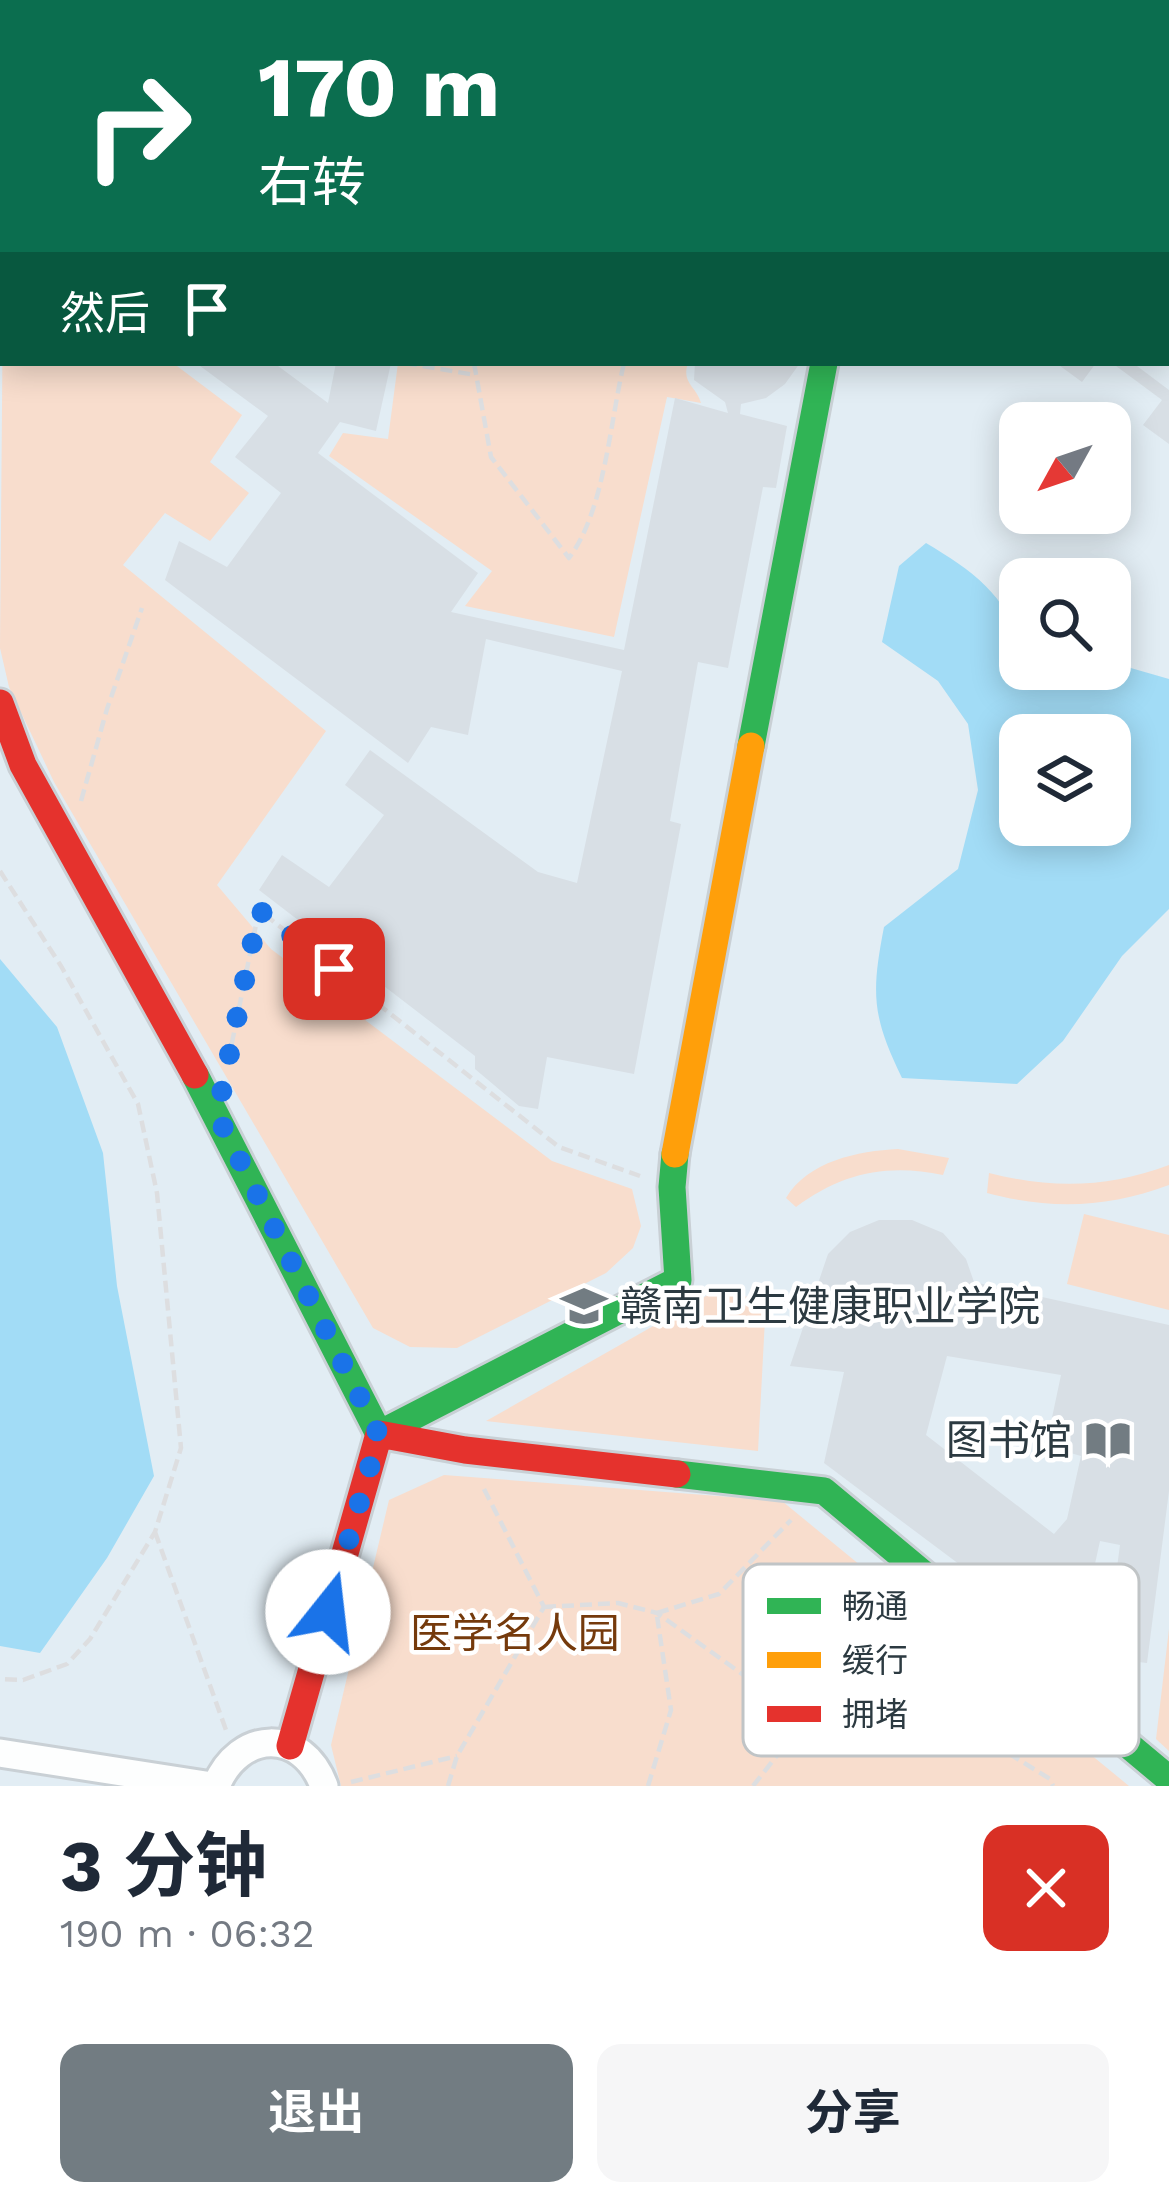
<!DOCTYPE html>
<html lang="zh">
<meta charset="utf-8">
<style>
:root{--surface:#fff;--page:#f6f6f7;--text:#1f2937;--muted:#747a83;--accent:#727c82}
body{margin:0;font-family:"Work Sans","Noto Sans SC",sans-serif;background:var(--page);color:var(--text);height:100vh;display:flex;flex-direction:column;font-size:45px;white-space:nowrap}
*{box-sizing:border-box;margin:0}
p{font-size:39px;color:var(--muted)}
.icon{flex:none;width:66px;height:66px;fill:none;stroke:currentColor;stroke-width:2;stroke-linecap:round;stroke-linejoin:round}
.map{position:relative;height:1786px;overflow:hidden}
.details{display:flex;flex-direction:column;background:var(--surface);flex:1}
.details>*{flex:none}
.banner{position:absolute;left:0px;top:0px;width:1170px;height:366px;box-shadow:0 6px 30px #0003;background:#0b6e4f;color:#fff;overflow:hidden}
.needle{width:78px;rotate:230deg}
.fabs{position:absolute;left:999px;top:402px;display:grid;gap:24px}
.fabs a{display:grid;place-items:center;width:132px;height:132px;border-radius:24px;background:var(--surface);box-shadow:0 6px 30px #0003;font-size:60px}
.pin{position:absolute;display:grid;place-items:center;width:102px;height:102px;color:#fff;margin:-51px;border-radius:24px;box-shadow:0 6px 18px #0006}
.me{position:absolute;width:132px;margin:-66px;rotate:16deg;stroke-linejoin:round;filter:drop-shadow(0 0 9px #0008)}
.turn{display:flex;align-items:center;gap:42px;height:252px;padding:0 60px;font-size:54px}
.turn .icon{width:156px;height:156px;stroke-width:2.5}
.turn b{display:block;font-size:84px;line-height:102px}
.then{display:flex;align-items:center;height:114px;padding:0 60px;background:#0003;gap:24px;font-size:45px}
.round{display:grid;place-items:center;flex:none;width:126px;height:126px;border-radius:24px;background:var(--page)}
.overview{display:flex;align-items:center;justify-content:space-between;height:204px;padding:0 60px}
h1{font-size:72px;font-weight:700;line-height:90px}
.cta{display:flex;gap:24px;margin-top:auto;padding:24px 60px}
.cta a{flex:1;height:138px;border-radius:24px;background:var(--accent);color:#fff;font-size:48px;font-weight:700;line-height:138px;text-align:center}
.cta a+a{background:var(--page);color:var(--text)}
.map>svg:first-child{display:block}
</style>
<div class="map">
<svg width="1169" height="1786" viewBox="0 0 1169 1786">
<rect width="100%" height="100%" fill="#f4f7fa"/>
<path fill="#e2edf4" fill-rule="evenodd" d="M0,0H1169V1786H0ZM3,3H1167V363H3ZM1020,423H1110V513H1020ZM1020,579H1110V669H1020ZM1020,735H1110V825H1020Z"/>
<path fill="#f8ddcd" d="M220,0H496L500,3H217Z
M3,286V363H173L242,415L210,462L249,493L210,541L165,513L123,565L326,731L217,885L271,949L552,1161L632,1189L641,1226L633,1248L606,1273L457,1348L410,1347L373,1328L54,782L9,687L0,648Z
M398,363H688C681,383 697,387 701,403L667,397L614,637L465,606L492,571L329,456L343,433L388,439Z
M898,1149L949,1158L943,1175C888,1163 841,1173 796,1207L786,1198C808,1161 858,1151 898,1149Z
M1169,1165V1185C1107,1208 1051,1210 987,1193L989,1173C1052,1189 1108,1188 1169,1165Z
M1084,1214L1169,1235V1310L1067,1284Z
M715,1291L766,1300L758,1451L486,1421Z
M444,1475L782,1501L1129,1786H341L331,1745L389,1500Z
M1169,1629V1751L1156,1739Z"/>
<path fill="#a2dcf6" fill-rule="evenodd" d="M926,543C978,574 1020,604 1020,669H1110V662L1169,679V909L1122,956L1063,1041L1017,1084L902,1078C872,1016 871,994 884,927L958,869L978,790L968,724L938,681L882,642L899,566ZM1020,735H1110V825H1020Z
M0,959L57,1027L103,1153L117,1286L154,1476L107,1558L40,1653L0,1646Z"/>
<path fill="#d8dfe5" fill-rule="evenodd" d="M196,363H274L328,403L336,363H391L376,431L340,422L318,453L478,573L451,612L624,650L675,398L728,413L725,402L694,380L695,363H800L785,384L766,398L741,404L740,414L787,426L776,488L763,487L728,668L698,662L670,821L681,824L634,1074L547,1057L538,1109L519,1106L475,1069V1056L259,890L282,855L329,887L384,815L345,785L370,750L538,872L577,883L622,671L486,639L468,735L431,727L408,763L165,580L179,541L227,567L281,493L235,457L268,416Z
M1056,363H1096L1082,382Z
M1112,363H1133L1169,390V444L1143,425L1162,400Z
M879,1220H912L943,1233L966,1259L974,1282L1169,1325V1491L1147,1663L1105,1658L1120,1545L1100,1541L1082,1623L1019,1609L824,1463L844,1372L790,1366L828,1254L850,1232ZM947,1356L1061,1375L1046,1446L1081,1456L1067,1519L1054,1534L926,1435Z"/>
<g fill="none" stroke-linecap="round" stroke-linejoin="round">
<g stroke="#c9d0d5" stroke-width="33">
<path id="street" d="M1096,0L1099,3
M100,3L102,0
M169,3L172,0
M1167,56L1169,58
M0,126L3,121
M0,219L3,211
M0,1753L212,1786
M216,1786C239,1730 302,1727 324,1786"/>
</g>
<g stroke="#c9d0d5" stroke-width="33">
<path id="fast" d="M751,746L824,363
M195,1075L379,1434L678,1280L672,1187L675,1154
M677,1474L824,1491L1169,1779"/>
</g>
<g stroke="#c9d0d5" stroke-width="33">
<path id="slow" d="M675,1154L751,746"/>
</g>
<g stroke="#c9d0d5" stroke-width="33">
<path id="jam" d="M0,703L23,765L195,1075
M290,1746L379,1434L465,1450L677,1474"/>
</g>
<path stroke="#dddee0" stroke-width="4.5" stroke-dasharray="12 6" stroke-linecap="butt" d="M307,0L309,3
M405,363L475,375
M474,363L491,457L569,558C605,510 610,421 624,363
M81,801L107,709L142,608
M0,871L61,966L138,1104L157,1193L181,1448L155,1532L90,1639L67,1664L23,1680L0,1679
M228,1062L259,910L559,1147L640,1176
M484,1489L544,1607
M155,1532L226,1730
M544,1607L618,1603L657,1613L770,1694L816,1706
M657,1613L719,1594L791,1520
M1005,1750L1040,1717
M351,1782L457,1756
M448,1786L457,1756L544,1607
M648,1786L671,1710L657,1616
M753,1786L816,1706L945,1714L1050,1779L1053,1786"/>
<use href="#street" stroke="#fdfefe" stroke-width="27"/>
<use href="#fast" stroke="#30b455" stroke-width="27"/>
<use href="#slow" stroke="#ff9f0a" stroke-width="27"/>
<use href="#jam" stroke="#e5322d" stroke-width="27"/>
</g>
<g fill="none" stroke-linecap="round" stroke-linejoin="round">
<path stroke="#1a73e8" stroke-width="21" stroke-dasharray="0 37.8" d="M328,1612L379,1435L217,1115L259,910L334,969"/>
</g>
<defs>
<g id="university-bare" transform="scale(3.6)"><path d="M0-5L7-2L0 1L-7-2ZM-4 1L0 2.5L4 1V4Q0 6-4 4Z" fill="#727c82" stroke="#fff" stroke-width="2.5" paint-order="stroke"/></g>
<g id="library-bare" transform="scale(3.6)"><path d="M-6-4Q-3-5.5-.7-3.5V5Q-3 3-6 4ZM6-4Q3-5.5 .7-3.5V5Q3 3 6 4Z" fill="#727c82" stroke="#fff" stroke-width="2.5" paint-order="stroke"/></g>
</defs>
<g fill-rule="evenodd">
<use href="#university-bare" x="584" y="1306"/>
<use href="#library-bare" x="1108" y="1440"/>
</g>
<g text-anchor="middle" dominant-baseline="central" stroke-width="9" stroke-linejoin="round" paint-order="stroke">
<g font-size="42" fill="#2c3a41" stroke="#fff" text-anchor="start">
<text x="620" y="1306">赣南卫生健康职业学院</text>
<text x="1072" y="1440" text-anchor="end">图书馆</text>
</g>
<g font-size="42" fill="#753a0c" stroke="#fff">
<text x="515" y="1633">医学名人园</text>
</g>
</g>
<rect x="743" y="1564" width="396" height="192" rx="18" fill="#fff" stroke="#c0c4c6" stroke-width="3"/>
<rect x="767" y="1598" width="54" height="16" fill="#30b455"/>
<rect x="767" y="1652" width="54" height="16" fill="#ff9f0a"/>
<rect x="767" y="1706" width="54" height="16" fill="#e5322d"/>
<g font-size="33" fill="#2c3a41">
<text x="842" y="1618">畅通</text>
<text x="842" y="1672">缓行</text>
<text x="842" y="1726">拥堵</text>
</g>
</svg>
<div class="fabs">
<a><svg class="needle" viewBox="-14 -14 28 28"><path d="M0-13l5 13h-10z" fill="#e53935"/><path d="M0 13l5-13h-10z" fill="#747a83"/></svg></a>
<a><svg class="icon" aria-label="search" viewBox="0 0 24 24"><circle cx="10" cy="10" r="6"/><path d="M15 15l6 6"/></svg></a>
<a><svg class="icon" aria-label="layers" viewBox="0 0 24 24"><path d="M12 4l9 5-9 5-9-5zM3 14l9 5 9-5"/></svg></a>
</div>
<div class="pin" style="left:334px;top:969px;background:#d93025"><svg class="icon" aria-label="arrive" viewBox="0 0 24 24"><path d="M6 21V4h12l-3 4 3 4H6"/></svg></div>
<svg class="me" style="left:328px;top:1612px" viewBox="-20 -20 40 40"><circle r="19" fill="#fff"/><path d="M0-13L10 11 0 6-10 11z" fill="#1a73e8"/></svg>
<div class="banner">
<div class="turn"><svg class="icon" aria-label="right" viewBox="0 0 24 24"><path d="M7 20v-9h11M14 6l5 5-5 5"/></svg><div><b>170 m</b>右转</div></div>
<div class="then">然后<svg class="icon" aria-label="arrive" viewBox="0 0 24 24"><path d="M6 21V4h12l-3 4 3 4H6"/></svg></div>
</div>
</div>
<section class="details">
<div class="overview"><div><h1>3 分钟</h1><p>190 m · 06:32</p></div><a class="round" style="background:#d93025;color:#fff"><svg class="icon" aria-label="close" viewBox="0 0 24 24"><path d="M6 6l12 12M18 6L6 18"/></svg></a></div>
<div class="cta"><a>退出</a><a>分享</a></div>
</section>
